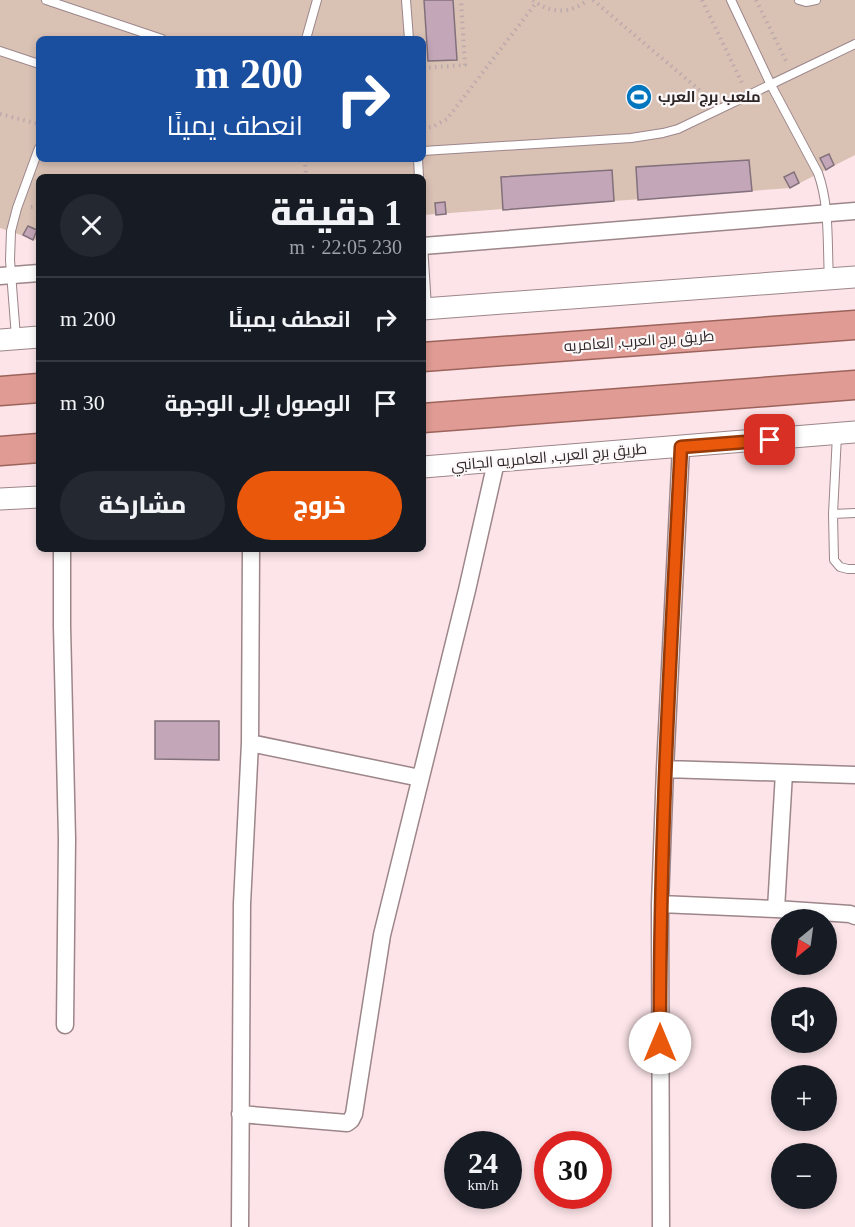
<!DOCTYPE html>
<html lang="ar">
<meta charset="utf-8">
<style>
:root{--surface:#171b24;--page:#242831;--text:#f1f3f6;--muted:#9ea1a6;--line:#363941;--accent:#ea580c}
body{margin:0;font-family:"Times New Roman",Cairo,serif;background:var(--page);color:var(--text);direction:rtl;height:100vh;display:flex;flex-direction:column;font-size:22px;white-space:nowrap}
*{box-sizing:border-box;margin:0}
p{font-size:20px;color:var(--muted)}
.icon{flex:none;width:33px;height:33px;fill:none;stroke:currentColor;stroke-width:2;stroke-linecap:round;stroke-linejoin:round}
.map{position:relative;flex:1;overflow:hidden;direction:ltr}
.sheet{position:absolute;left:36px;top:174px;width:390px;height:378px;display:flex;flex-direction:column;background:var(--surface);border-radius:9px;box-shadow:0 3px 9px #0003;direction:rtl}
.sheet>*{flex:none}
.banner{position:absolute;left:36px;top:36px;width:390px;height:126px;border-radius:9px;box-shadow:0 3px 9px #0003;direction:rtl;background:#1a4fa0;color:#fff;overflow:hidden}
.needle{width:39px;rotate:209deg}
.buttons{position:absolute;left:771px;top:909px;display:grid;gap:12px}
.buttons a{display:grid;place-items:center;width:66px;height:66px;border-radius:50%;background:var(--surface);box-shadow:0 3px 9px #0003;font-size:30px}
.speed{position:absolute;left:444px;top:1131px;display:flex;gap:12px;font-size:30px;font-weight:700;text-align:center}
.speed>*{display:grid;place-content:center;width:78px;height:78px;border-radius:50%;background:var(--surface);box-shadow:0 3px 9px #0003;line-height:1}
.speed small{font-size:15px;font-weight:400}
.speed .limit{border:9px solid #d22;background:#fff;color:#111}
.pin{position:absolute;display:grid;place-items:center;width:51px;height:51px;color:#fff;margin:-26px;border-radius:12px;box-shadow:0 3px 9px #0006}
.me{position:absolute;width:66px;margin:-33px;rotate:0deg;stroke-linejoin:round;filter:drop-shadow(0 0 4px #0008)}
.turn{display:flex;align-items:center;gap:21px;height:126px;padding:0 24px;font-size:27px}
.turn .icon{width:78px;height:78px;stroke-width:2.5}
.turn b{display:block;font-size:42px;line-height:51px}
.round{display:grid;place-items:center;flex:none;width:63px;height:63px;border-radius:32px;background:var(--page)}
.overview{display:flex;align-items:center;justify-content:space-between;height:102px;padding:0 24px}
h1{font-size:36px;font-weight:800;line-height:45px}
.cta{display:flex;gap:12px;margin-top:auto;padding:12px 24px}
.cta a{flex:1;height:69px;border-radius:36px;background:var(--accent);color:#fff;font-size:24px;font-weight:800;line-height:69px;text-align:center}
.cta a+a{background:var(--page);color:var(--text)}
ul{padding:0;list-style:none}
li{display:flex;align-items:center;gap:18px;height:84px;padding:0 24px;border-top:2px solid var(--line)}
li div{flex:1}
li b{display:block;font-size:22px}
li em{font-style:normal}
.map>svg:first-child{display:block}
</style>
<div class="map">
<svg width="855" height="1227" viewBox="0 0 855 1227">
<rect width="100%" height="100%" fill="#fce4e8"/>
<path fill="#d9c1b4" fill-rule="evenodd" d="M0,0H855V155L790,188L423,215V177H39V241L0,228ZM39,39H423V159H39Z"/>
<path fill="#c3a6b7" stroke="#82707b" stroke-width="1.5" d="M424,0H453L457,60L428,61Z
M829,154L834,165L826,170L820,158Z
M749,160L752,191L638,200L636,167Z
M612,170L614,201L503,210L501,177Z
M794,172L799,183L790,188L784,177Z
M445,202L446,214L436,215L435,203Z
M28,226L37,230L33,240L23,235Z
M155,721H219V760L155,759Z"/>
<g fill="none" stroke-linecap="round" stroke-linejoin="round">
<g stroke="#9c868a" stroke-width="10">
<path id="service" d="M46,0L162,39
M406,0L409,39
M731,0L771,85L818,173C830,206 827,244 829,279
M799,0L806,2L816,0
M306,39L317,0
M0,51L39,64
M423,151L631,138L663,133L678,129L855,44
M418,159L419,177
M423,245L427,307
M16,337L10,260L11,231L17,208L39,148
M837,435L833,514L834,560L840,567L848,569H855
M833,514L855,513"/>
</g>
<g stroke="#9c868a" stroke-width="19">
<path id="minor" d="M423,246L855,211
M0,276L39,273
M62,549V626L67,839L65,1025
M250,743L420,778
M665,769L855,775
M660,904L776,909L850,914L855,916
M776,909L784,773
M240,1114L347,1123L351,1120L354,1114L382,935L467,590L496,462
M240,1227L242,904L250,743L251,549
M661,1227L660,904L665,769L681,447"/>
</g>
<g stroke="#9c868a" stroke-width="23">
<path id="tertiary" d="M423,309L855,277
M0,340L39,337
M423,467L855,432
M0,499L39,497"/>
</g>
<g stroke="#9c635c" stroke-width="31">
<path id="trunk" d="M423,357L855,325
M0,391L39,388
M423,418L855,385
M0,451L39,448"/>
</g>
<path stroke="#bca9ac" stroke-width="4" stroke-dasharray="1.5 4.5" stroke-linecap="butt" d="M533,0C549,14 572,14 587,0
M593,0L709,98
M702,0L742,83
M756,0L787,63
M423,68L465,65L461,0
M0,114L39,124
M423,128L432,127L447,119L536,3
M305,159L306,177
M31,207L39,206"/>
<use href="#service" stroke="#fff" stroke-width="8"/>
<use href="#minor" stroke="#fff" stroke-width="16"/>
<use href="#tertiary" stroke="#fff" stroke-width="21"/>
<use href="#trunk" stroke="#e09c94" stroke-width="28"/>
</g>
<g fill="none" stroke-linecap="round" stroke-linejoin="round">
<g stroke="#983908" stroke-width="15">
<path id="route" d="M660,1043C659,844 671,645 681,447L770,440"/>
</g>
<use href="#route" stroke="#ea580c" stroke-width="10"/>
</g>
<defs>
<g id="stadium-disc" transform="scale(1.35)"><circle r="9.5" fill="#0076bf" stroke="#fcf7f8"/><path d="M0-5a6.5 5 0 1 0 0 10a6.5 5 0 1 0 0-10ZM-3.5-1.8h7v3.6h-7Z" fill="#fff"/></g>
</defs>
<g fill-rule="evenodd">
<use href="#stadium-disc" x="639" y="97"/>
</g>
<g text-anchor="middle" dominant-baseline="central" stroke-width="4.5" stroke-linejoin="round" paint-order="stroke">
<g font-size="15" font-weight="bold" fill="#2d2526" stroke="#fcf7f8" text-anchor="start">
<text x="658" y="97">ملعب برج العرب</text>
</g>
<g font-size="15" fill="#2d2526" stroke="#fcf7f8">
<text transform="translate(639 341) rotate(-4)">طريق برج العرب, العامريه</text>
<text transform="translate(549 457) rotate(-5)">طريق برج العرب, العامريه الجانبي</text>
</g>
</g>
</svg>
<div class="buttons">
<a><svg class="needle" viewBox="-14 -14 28 28"><path d="M0-13l5 13h-10z" fill="#e53935"/><path d="M0 13l5-13h-10z" fill="#9ea1a6"/></svg></a>
<a><svg class="icon" aria-label="sound" viewBox="0 0 24 24"><path d="M4 9h4l5-4v14l-5-4H4zM17 9q2 3 0 6"/></svg></a>
<a>+</a>
<a>−</a>
</div>
<div class="speed"><div>24<small>km/h</small></div><div class="limit">30</div></div>
<div class="pin" style="left:770px;top:440px;background:#d93025"><svg class="icon" aria-label="arrive" viewBox="0 0 24 24"><path d="M6 21V4h12l-3 4 3 4H6"/></svg></div>
<svg class="me" style="left:660px;top:1043px" viewBox="-20 -20 40 40"><circle r="19" fill="#fff"/><path d="M0-13L10 11 0 6-10 11z" fill="#ea580c"/></svg>
<div class="banner">
<div class="turn"><svg class="icon" aria-label="right" viewBox="0 0 24 24"><path d="M7 20v-9h11M14 6l5 5-5 5"/></svg><div><b>200 m</b>انعطف يمينًا</div></div>
</div>
<section class="sheet">
<div class="overview"><div><h1>1 دقيقة</h1><p>230 m · 22:05</p></div><a class="round"><svg class="icon" aria-label="close" viewBox="0 0 24 24"><path d="M6 6l12 12M18 6L6 18"/></svg></a></div>
<ul>
<li><svg class="icon" aria-label="right" viewBox="0 0 24 24"><path d="M7 20v-9h11M14 6l5 5-5 5"/></svg><div><b>انعطف يمينًا</b></div><em>200 m</em></li>
<li><svg class="icon" aria-label="arrive" viewBox="0 0 24 24"><path d="M6 21V4h12l-3 4 3 4H6"/></svg><div><b>الوصول إلى الوجهة</b></div><em>30 m</em></li>
</ul>
<div class="cta"><a>خروج</a><a>مشاركة</a></div>
</section>
</div>
